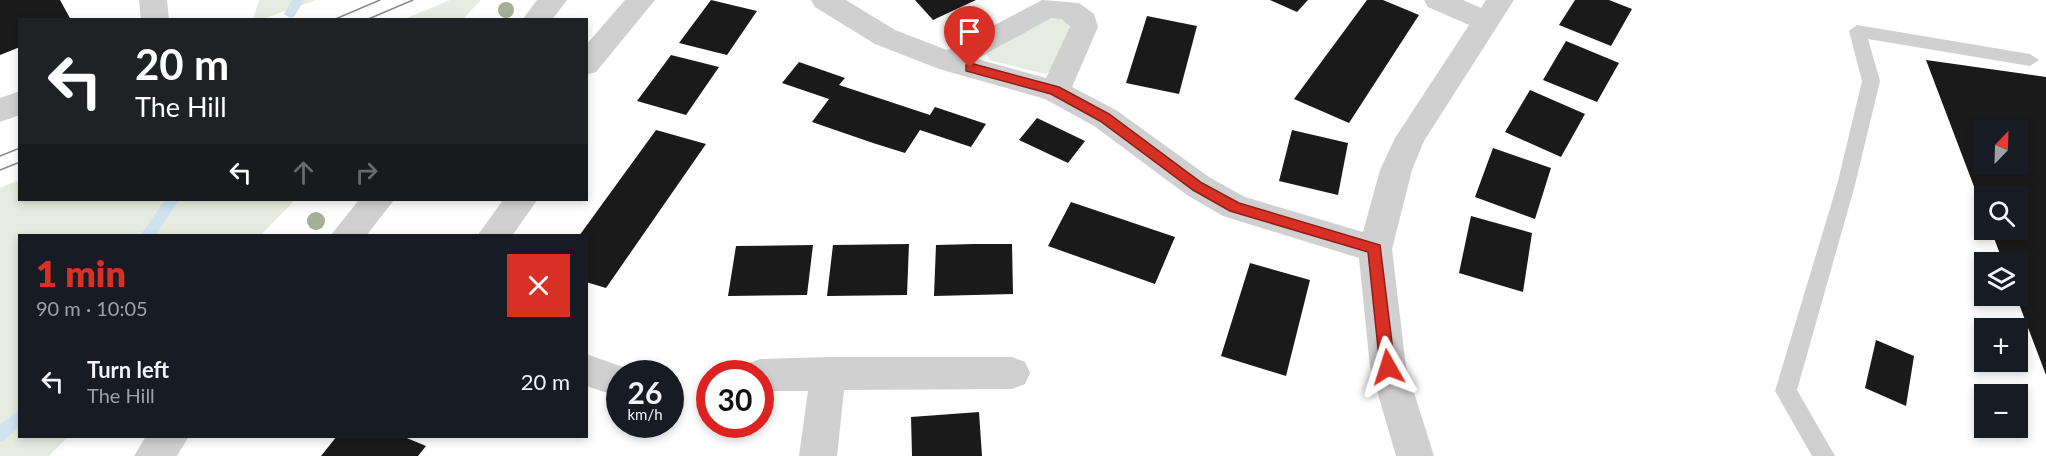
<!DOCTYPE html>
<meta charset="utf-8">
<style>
:root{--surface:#171b24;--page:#20242c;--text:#f1f3f6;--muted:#9ea1a6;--accent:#d93025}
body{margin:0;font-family:Lato,sans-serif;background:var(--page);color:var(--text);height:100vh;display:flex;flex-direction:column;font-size:22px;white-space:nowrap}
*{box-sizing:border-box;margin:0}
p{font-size:20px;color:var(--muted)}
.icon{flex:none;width:33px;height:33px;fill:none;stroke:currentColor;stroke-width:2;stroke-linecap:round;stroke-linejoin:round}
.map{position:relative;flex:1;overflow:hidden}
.side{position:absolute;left:18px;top:234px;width:570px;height:204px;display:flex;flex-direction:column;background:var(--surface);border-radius:0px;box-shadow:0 3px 9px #0003}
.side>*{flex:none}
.guide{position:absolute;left:18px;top:18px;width:570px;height:183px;border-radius:0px;box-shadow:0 3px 9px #0003;background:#202124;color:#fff;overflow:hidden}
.needle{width:39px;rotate:23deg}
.controls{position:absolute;left:1974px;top:120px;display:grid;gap:12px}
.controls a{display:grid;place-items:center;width:54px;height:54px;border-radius:0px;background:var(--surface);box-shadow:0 3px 9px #0003;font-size:30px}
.speed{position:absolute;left:606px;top:360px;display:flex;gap:12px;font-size:30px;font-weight:700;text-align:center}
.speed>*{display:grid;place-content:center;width:78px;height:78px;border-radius:50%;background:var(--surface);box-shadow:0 3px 9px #0003;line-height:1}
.speed small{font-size:15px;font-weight:400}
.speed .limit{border:9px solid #d22;background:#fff;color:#111}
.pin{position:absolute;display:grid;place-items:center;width:51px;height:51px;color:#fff;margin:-62px -26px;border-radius:50% 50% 50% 0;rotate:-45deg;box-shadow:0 0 6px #0007}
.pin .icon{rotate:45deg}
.me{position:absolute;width:66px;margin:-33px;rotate:354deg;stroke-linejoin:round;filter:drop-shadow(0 0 4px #0008)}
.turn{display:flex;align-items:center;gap:21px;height:126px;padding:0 18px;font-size:27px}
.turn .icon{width:78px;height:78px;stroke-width:2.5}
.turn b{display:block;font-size:42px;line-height:51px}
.lanes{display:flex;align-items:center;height:57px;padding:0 18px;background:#0003;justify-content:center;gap:30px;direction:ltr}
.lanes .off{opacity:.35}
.round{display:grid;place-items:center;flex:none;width:63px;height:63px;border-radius:0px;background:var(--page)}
.headline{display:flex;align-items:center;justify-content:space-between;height:102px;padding:0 18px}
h1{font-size:36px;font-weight:800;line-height:45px;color:var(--accent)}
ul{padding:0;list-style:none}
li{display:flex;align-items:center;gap:18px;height:90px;padding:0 18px}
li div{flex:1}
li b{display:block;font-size:22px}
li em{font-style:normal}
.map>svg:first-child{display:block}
</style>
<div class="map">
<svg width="2046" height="456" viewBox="0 0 2046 456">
<rect width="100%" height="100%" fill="#fff"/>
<path fill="#e6ecdf" d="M259,0H316L263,19H253Z
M450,0H481L463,19H404Z
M1056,17L1064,19L1071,31L1051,70L1046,74L989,60L987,54L1048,19Z
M19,180L20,200H295L261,235L20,236V436L68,437L49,456H0V188Z"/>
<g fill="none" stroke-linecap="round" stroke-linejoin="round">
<path fill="#cfe2ee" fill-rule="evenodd" d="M292,0H304L294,17L290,18L284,14Z
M165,200H179L155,236H140Z
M20,409V426L5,440L0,442V425Z"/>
</g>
<path fill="#1a1a1a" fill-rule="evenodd" d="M0,0H60L71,20H20V47L0,55Z
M711,0L757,11L727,55L679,43Z
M915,0H976L933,20Z
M1270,0H1308L1297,12Z
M1367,0H1383L1419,15L1349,123L1294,99Z
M1575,0H1609L1632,9L1611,46L1559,25Z
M1147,16L1197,26L1179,94L1126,83Z
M1566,41L1619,63L1597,102L1543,80Z
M671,55L719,67L686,115L637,101Z
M1926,60L2046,77V375L2016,296L2018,262H2003L1991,230H2018V196H1984V213ZM1984,130H2018V164H1984Z
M799,62L845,78L839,85L930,115L935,107L986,124L971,147L920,130L905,153L873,143L812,122L829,99L782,83Z
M1530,90L1585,114L1561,157L1505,132Z
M1037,118L1085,141L1068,163L1019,140Z
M656,130L706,144L606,288L586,282V236H579Z
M1292,130L1348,143L1338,195L1279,181Z
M1493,148L1551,168L1535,219L1475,197Z
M1071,202L1175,237L1155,284L1048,246Z
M1471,216L1532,233L1523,292L1459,273Z
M909,244L907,295L827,296L833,245Z
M974,244H1012L1013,294L934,296L936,245Z
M813,245L807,295L728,296L736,246Z
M1250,263L1310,280L1286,376L1221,356Z
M1876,340L1914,356L1906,406L1865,388Z
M979,412L982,456H912L911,417Z
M337,436H402L426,446L418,456H321Z"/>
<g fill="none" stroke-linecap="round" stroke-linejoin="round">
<path fill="#d0d0d0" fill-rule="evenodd" d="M1857,25L2030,54L2039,60L2030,66L1868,39L1880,81L1855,185L1797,390L1835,456H1812L1775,391L1837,185L1862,81L1849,31Z"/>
<path fill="#d0d0d0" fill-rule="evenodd" d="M139,0H167L169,20H141Z
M625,0H655L596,72L586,75V45Z
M811,0H846L895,30L947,50L1042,0L1079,3L1094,14L1098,27L1072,87L1116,110L1209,177L1245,197L1363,232L1380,170L1395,138L1469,25L1428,7L1424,0H1463L1481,8L1486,0H1514L1424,141L1412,170L1392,249L1406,367L1434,456H1396L1370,367L1359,258L1223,216L1187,195L1094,126L1045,99L939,69L875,44L815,7ZM1051,18L1062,19L1070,27L1046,78L977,59Z
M20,91V115L0,122V98Z
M503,200H537L512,236H477Z
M586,354L632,370L634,374H620V397L586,386Z
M828,357H1012L1025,362L1030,373L1025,384L1012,389L844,390L837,456H799L808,391H760V374H743L747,364L760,359Z"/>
<path fill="#d0d0d0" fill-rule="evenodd" d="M537,0H567L552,20H522Z
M359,200H394L366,236H330Z
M146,436H189L177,456H134Z"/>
<path stroke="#888" stroke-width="1.5" d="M333,20L380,0
M366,20L413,0
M0,156L20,148
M0,170L20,162"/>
</g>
<g fill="#a2b095">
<circle cx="506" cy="10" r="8"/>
<circle cx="316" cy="221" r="9"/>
</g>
<path fill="#d93025" stroke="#8d1f18" stroke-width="1.5" d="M970,63L1059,87L1109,114L1202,183L1239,203L1380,245L1395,367L1393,371L1388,373L1380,367L1368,252L1230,211L1193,190L1100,121L1051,94L966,71V65Z"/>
</svg>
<div class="controls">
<a><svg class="needle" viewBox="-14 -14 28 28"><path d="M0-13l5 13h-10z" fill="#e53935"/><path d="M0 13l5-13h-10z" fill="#9ea1a6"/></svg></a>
<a><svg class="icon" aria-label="search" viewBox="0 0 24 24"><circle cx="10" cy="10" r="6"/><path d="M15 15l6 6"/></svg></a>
<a><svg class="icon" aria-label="layers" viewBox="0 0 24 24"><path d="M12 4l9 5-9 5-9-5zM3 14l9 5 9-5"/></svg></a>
<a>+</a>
<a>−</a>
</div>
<div class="speed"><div>26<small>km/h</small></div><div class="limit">30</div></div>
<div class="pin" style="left:970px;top:68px;background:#d93025"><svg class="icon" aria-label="arrive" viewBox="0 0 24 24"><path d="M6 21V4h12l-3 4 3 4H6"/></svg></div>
<svg class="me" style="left:1388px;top:367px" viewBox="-20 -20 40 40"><path d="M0-17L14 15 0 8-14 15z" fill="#d93025" stroke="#fff" stroke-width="4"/></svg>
<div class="guide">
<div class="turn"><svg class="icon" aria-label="left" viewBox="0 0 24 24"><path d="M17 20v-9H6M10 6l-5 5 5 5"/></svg><div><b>20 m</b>The Hill</div></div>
<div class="lanes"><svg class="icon" aria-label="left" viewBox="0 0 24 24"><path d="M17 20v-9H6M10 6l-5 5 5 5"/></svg><svg class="icon off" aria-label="ahead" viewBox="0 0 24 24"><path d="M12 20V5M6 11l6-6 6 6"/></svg><svg class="icon off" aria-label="right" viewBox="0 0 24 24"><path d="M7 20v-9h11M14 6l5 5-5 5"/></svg></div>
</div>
<section class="side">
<div class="headline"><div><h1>1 min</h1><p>90 m · 10:05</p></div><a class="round" style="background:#d93025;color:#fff"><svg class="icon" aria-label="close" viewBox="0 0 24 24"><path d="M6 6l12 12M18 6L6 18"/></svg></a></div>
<ul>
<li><svg class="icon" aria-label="left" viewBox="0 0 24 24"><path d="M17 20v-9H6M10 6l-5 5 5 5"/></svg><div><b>Turn left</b><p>The Hill</p></div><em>20 m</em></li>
</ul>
</section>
</div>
